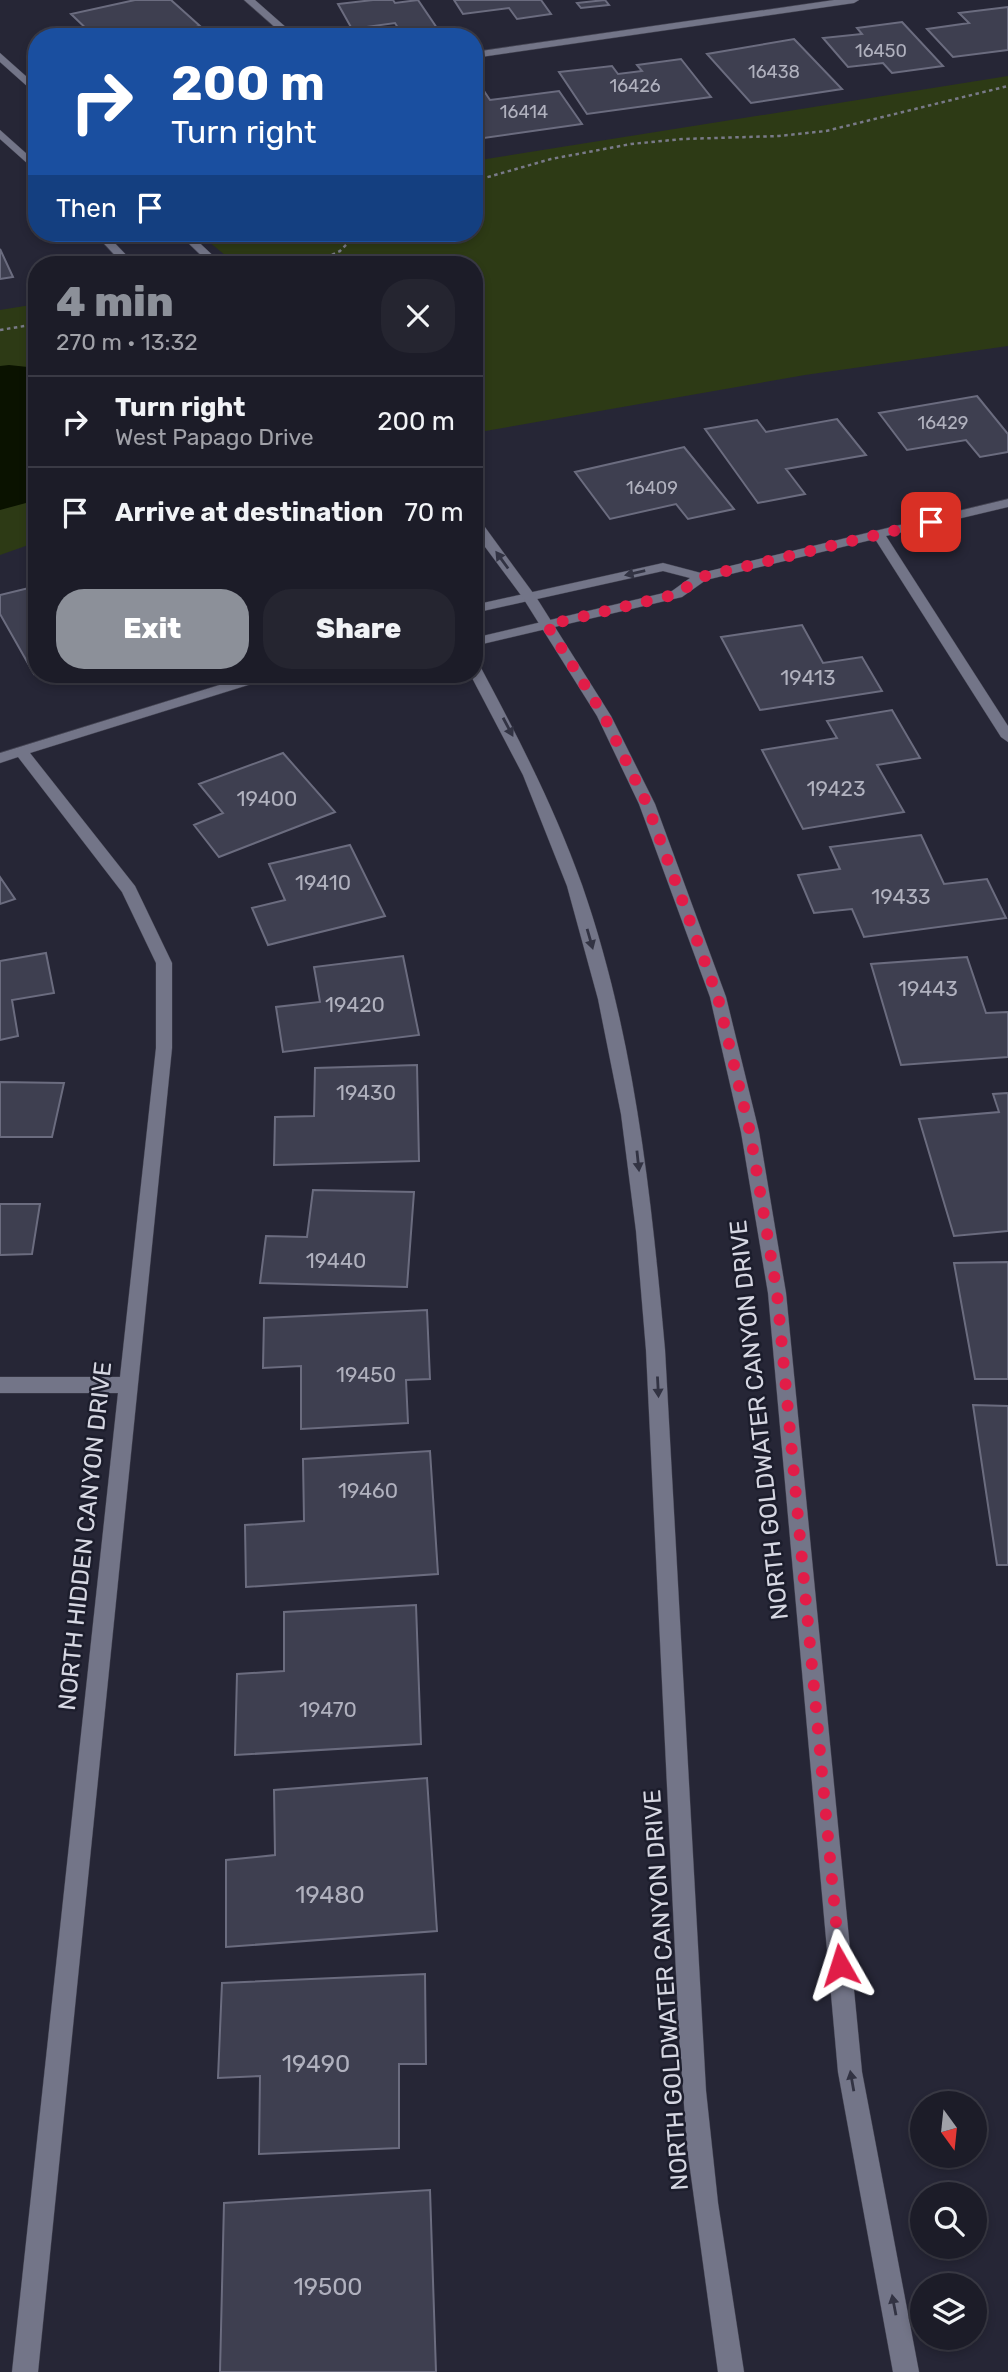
<!DOCTYPE html>
<meta charset="utf-8">
<style>
:root{--surface:#1c1c28;--page:#252530;--text:#f1f3f6;--muted:#a0a1a8;--line:#3a3a45;--accent:#8c9099}
body{margin:0;font-family:Rubik,sans-serif;background:var(--page);color:var(--text);height:100vh;display:flex;flex-direction:column;font-size:26px;white-space:nowrap}
*{box-sizing:border-box;margin:0}
p{font-size:23px;color:var(--muted)}
.icon{flex:none;width:38px;height:38px;fill:none;stroke:currentColor;stroke-width:2;stroke-linecap:round;stroke-linejoin:round}
.map{position:relative;flex:1;overflow:hidden}
.side{position:absolute;left:28px;top:256px;width:455px;height:427px;display:flex;flex-direction:column;background:var(--surface);border-radius:28px;box-shadow:0 4px 10px #0003,0 0 0 2px var(--line)}
.side>*{flex:none}
.banner{position:absolute;left:28px;top:28px;width:455px;height:214px;border-radius:28px;box-shadow:0 4px 10px #0003,0 0 0 2px var(--line);background:#1a4fa0;color:#fff;overflow:hidden}
.needle{width:46px;rotate:165deg}
.tools{position:absolute;left:910px;top:2091px;display:grid;gap:14px}
.tools a{display:grid;place-items:center;width:77px;height:77px;border-radius:50%;background:var(--surface);box-shadow:0 4px 10px #0003,0 0 0 2px var(--line);font-size:35px}
.pin{position:absolute;display:grid;place-items:center;width:60px;height:60px;color:#fff;margin:-30px;border-radius:14px;box-shadow:0 4px 10px #0006}
.me{position:absolute;width:77px;margin:-38px;rotate:354deg;stroke-linejoin:round;filter:drop-shadow(0 0 5px #0008)}
.turn{display:flex;align-items:center;gap:24px;height:147px;padding:0 28px;font-size:32px}
.turn .icon{width:91px;height:91px;stroke-width:2.5}
.turn b{display:block;font-size:49px;line-height:60px}
.then{display:flex;align-items:center;height:66px;padding:0 28px;background:#0003;gap:14px;font-size:26px}
.round{display:grid;place-items:center;flex:none;width:74px;height:74px;border-radius:28px;background:var(--page)}
.summary{display:flex;align-items:center;justify-content:space-between;height:119px;padding:0 28px}
h1{font-size:42px;font-weight:800;line-height:52px;color:var(--accent)}
.button{display:flex;gap:14px;margin-top:auto;padding:14px 28px}
.button a{flex:1;height:80px;border-radius:28px;background:var(--accent);color:#fff;font-size:28px;font-weight:800;line-height:80px;text-align:center}
.button a+a{background:var(--page);color:var(--text)}
ul{padding:0;list-style:none}
li{display:flex;align-items:center;gap:21px;height:91px;padding:0 28px;border-top:2px solid var(--line)}
li div{flex:1}
li b{display:block;font-size:26px}
li em{font-style:normal}
.map>svg:first-child{display:block}
</style>
<div class="map">
<svg width="1008" height="2372" viewBox="0 0 1008 2372">
<rect width="100%" height="100%" fill="#262636"/>
<path fill="#2d3a15" d="M1008,76V346L805,375L474,433V264H236L198,233H474V161Z
M37,304V542L0,555V310Z"/>
<path fill="#0a1200" d="M9,365L37,368V500L0,510V366Z"/>
<path fill="#3e3f50" stroke="#6b6c7f" stroke-width="2" d="M135,0H171L200,26L155,37H95L71,14Z
M373,0H393L395,3L418,0L439,31L403,36L395,23L352,29L338,4Z
M454,0H541L551,14L517,19L509,8L463,14Z
M605,0L609,5L581,8L577,3Z
M1008,7V50L953,57L927,29L969,23L959,13Z
M902,22L943,66L892,73L883,63L848,67L823,38L862,34L857,28Z
M794,39L842,89L751,103L707,54Z
M681,59L711,97L587,114L559,72L612,66L618,74L642,71L637,65Z
M480,85L490,100L559,91L582,124L477,139L474,134V86Z
M0,249L13,277L0,279Z
M977,396L1008,434V452L980,457L966,440L907,450L879,413Z
M837,419L866,455L786,469L805,494L758,503L705,429L757,420L766,432Z
M684,447L734,509L688,519L676,504L610,519L575,472Z
M37,586V673L34,674L0,614V595Z
M802,625L823,663L862,657L882,691L760,710L721,637Z
M892,710L920,758L877,765L904,812L803,829L762,750L837,738L827,721Z
M283,753L335,812L219,857L194,825L223,813L199,784Z
M921,835L944,884L987,879L1006,918L864,937L852,909L814,913L798,875L840,869L830,847Z
M350,845L385,916L268,945L252,908L285,900L269,864Z
M0,877L15,899L0,904Z
M46,953L54,993L12,1000L18,1036L0,1040V961Z
M403,956L419,1035L283,1052L276,1007L320,1002L314,967Z
M967,957L986,1013L1008,1012V1057L901,1065L871,964Z
M417,1065L419,1161L274,1165L275,1117L314,1116L315,1068Z
M0,1082L64,1083L52,1137H0Z
M1008,1093V1231L954,1236L919,1119L999,1112L993,1094Z
M313,1190L414,1192L407,1287L260,1283L266,1236L307,1237Z
M0,1204H40L32,1254L0,1255Z
M1008,1262V1379H975L954,1263Z
M427,1310L430,1379L406,1380L408,1423L301,1429V1366L263,1368L264,1318Z
M973,1405L1008,1406V1565H997Z
M430,1451L438,1574L246,1587L245,1525L304,1521L303,1459Z
M416,1605L421,1744L235,1755L237,1674L284,1671V1612Z
M427,1778L437,1931L226,1947V1860L275,1855L274,1790Z
M425,1974L426,2064H399V2148L259,2154L260,2076L218,2078L222,1983Z
M430,2190L436,2372H220L224,2203Z"/>
<g fill="none" stroke-linecap="round" stroke-linejoin="round">
<g stroke="#434351" stroke-width="1">
<path id="minor" d="M244,0H255L297,37H286Z
M834,0H859L854,3L474,58V52Z
M1008,499V507L886,536L1008,726V742L1001,737L875,539L706,580L682,597L474,646V638L672,591L690,578L663,571L474,613V605L663,563L701,573Z
M255,674H276L274,677L30,753L135,886L172,963V1048L38,2372H12L118,1393H0V1377H120L156,1048V963L122,892L18,757L0,763V753Z
M299,674H348C339,682 308,682 299,674Z"/>
</g>
<g stroke="#434351" stroke-width="1">
<path id="tertiary" d="M0,53L37,86V95L0,62Z
M0,130L37,163V172L0,139Z
M94,233H105L135,264H123Z
M178,233H189L222,264H210Z
M474,518L479,519L536,597L611,716L655,804L726,997L759,1132L786,1293L862,2072L919,2372H893L838,2072L768,1293L741,1132L710,997L639,804L597,716L523,598L474,532Z
M474,664L481,668C519,739 555,809 582,885C634,1034 651,1193 665,1350L706,2091L718,2203L744,2372H718L687,2147L679,2034L646,1350L636,1231L621,1114L598,999L567,886L523,775L470,674H474Z"/>
</g>
<path stroke="#797a88" stroke-width="2.5" stroke-dasharray="3.5 3.5" stroke-linecap="butt" d="M474,181L551,159L631,144L683,139L779,136L826,131L1008,86
M313,264L340,251L358,233
M0,330L37,324"/>
<use href="#minor" fill="#737588" fill-rule="evenodd"/>
<use href="#tertiary" fill="#737588" fill-rule="evenodd"/>
</g>
<defs><path id="oneway-solid" d="M-6-.8H1V-3.2L6.5 0L1 3.2V.8H-6Z" transform="scale(1.75)"/></defs>
<g fill="#323343">
<use href="#oneway-solid" transform="translate(502 560) rotate(-126)"/>
<use href="#oneway-solid" transform="translate(635 573) rotate(167)"/>
<use href="#oneway-solid" transform="translate(508 727) rotate(62)"/>
<use href="#oneway-solid" transform="translate(590 939) rotate(74)"/>
<use href="#oneway-solid" transform="translate(638 1161) rotate(84)"/>
<use href="#oneway-solid" transform="translate(658 1387) rotate(87)"/>
<use href="#oneway-solid" transform="translate(852 2081) rotate(-100)"/>
<use href="#oneway-solid" transform="translate(894 2305) rotate(-101)"/>
</g>
<g fill="none" stroke-linecap="round" stroke-linejoin="round">
<path stroke="#e11d48" stroke-width="12" stroke-dasharray="0 21.6" d="M840,1965L777,1293L750,1132L718,998L647,804L604,716L547,625L677,594L701,577L931,522"/>
</g>
<g text-anchor="middle" dominant-baseline="central" stroke-width="5" stroke-linejoin="round" paint-order="stroke">
<g font-size="18" fill="#b0b1be">
<text x="881" y="51">16450</text>
<text x="774" y="72">16438</text>
<text x="635" y="86">16426</text>
<text x="524" y="112">16414</text>
<text x="943" y="423">16429</text>
<text x="652" y="488">16409</text>
</g>
<g font-size="21" fill="#b0b1be">
<text x="808" y="677">19413</text>
<text x="836" y="788">19423</text>
<text x="267" y="798">19400</text>
<text x="323" y="882">19410</text>
<text x="901" y="896">19433</text>
<text x="928" y="988">19443</text>
<text x="355" y="1004">19420</text>
<text x="366" y="1092">19430</text>
<text x="336" y="1260">19440</text>
<text x="366" y="1374">19450</text>
<text x="368" y="1490">19460</text>
<text x="328" y="1709">19470</text>
</g>
<g font-size="24" fill="#d6d7e2" stroke="#1c1d2c">
<text transform="translate(759 1420) rotate(-96)">NORTH GOLDWATER CANYON DRIVE</text>
<text transform="translate(85 1536) rotate(-84)">NORTH HIDDEN CANYON DRIVE</text>
<text transform="translate(666 1990) rotate(-94)">NORTH GOLDWATER CANYON DRIVE</text>
</g>
<g font-size="24" fill="#b0b1be">
<text x="330" y="1895">19480</text>
<text x="316" y="2064">19490</text>
<text x="328" y="2287">19500</text>
</g>
</g>
</svg>
<div class="tools">
<a><svg class="needle" viewBox="-14 -14 28 28"><path d="M0-13l5 13h-10z" fill="#e53935"/><path d="M0 13l5-13h-10z" fill="#a0a1a8"/></svg></a>
<a><svg class="icon" aria-label="search" viewBox="0 0 24 24"><circle cx="10" cy="10" r="6"/><path d="M15 15l6 6"/></svg></a>
<a><svg class="icon" aria-label="layers" viewBox="0 0 24 24"><path d="M12 4l9 5-9 5-9-5zM3 14l9 5 9-5"/></svg></a>
</div>
<div class="pin" style="left:931px;top:522px;background:#d93025"><svg class="icon" aria-label="arrive" viewBox="0 0 24 24"><path d="M6 21V4h12l-3 4 3 4H6"/></svg></div>
<svg class="me" style="left:840px;top:1965px" viewBox="-20 -20 40 40"><path d="M0-17L14 15 0 8-14 15z" fill="#e11d48" stroke="#fff" stroke-width="4"/></svg>
<div class="banner">
<div class="turn"><svg class="icon" aria-label="right" viewBox="0 0 24 24"><path d="M7 20v-9h11M14 6l5 5-5 5"/></svg><div><b>200 m</b>Turn right</div></div>
<div class="then">Then<svg class="icon" aria-label="arrive" viewBox="0 0 24 24"><path d="M6 21V4h12l-3 4 3 4H6"/></svg></div>
</div>
<section class="side">
<div class="summary"><div><h1>4 min</h1><p>270 m · 13:32</p></div><a class="round"><svg class="icon" aria-label="close" viewBox="0 0 24 24"><path d="M6 6l12 12M18 6L6 18"/></svg></a></div>
<ul>
<li><svg class="icon" aria-label="right" viewBox="0 0 24 24"><path d="M7 20v-9h11M14 6l5 5-5 5"/></svg><div><b>Turn right</b><p>West Papago Drive</p></div><em>200 m</em></li>
<li><svg class="icon" aria-label="arrive" viewBox="0 0 24 24"><path d="M6 21V4h12l-3 4 3 4H6"/></svg><div><b>Arrive at destination</b></div><em>70 m</em></li>
</ul>
<div class="button"><a>Exit</a><a>Share</a></div>
</section>
</div>
